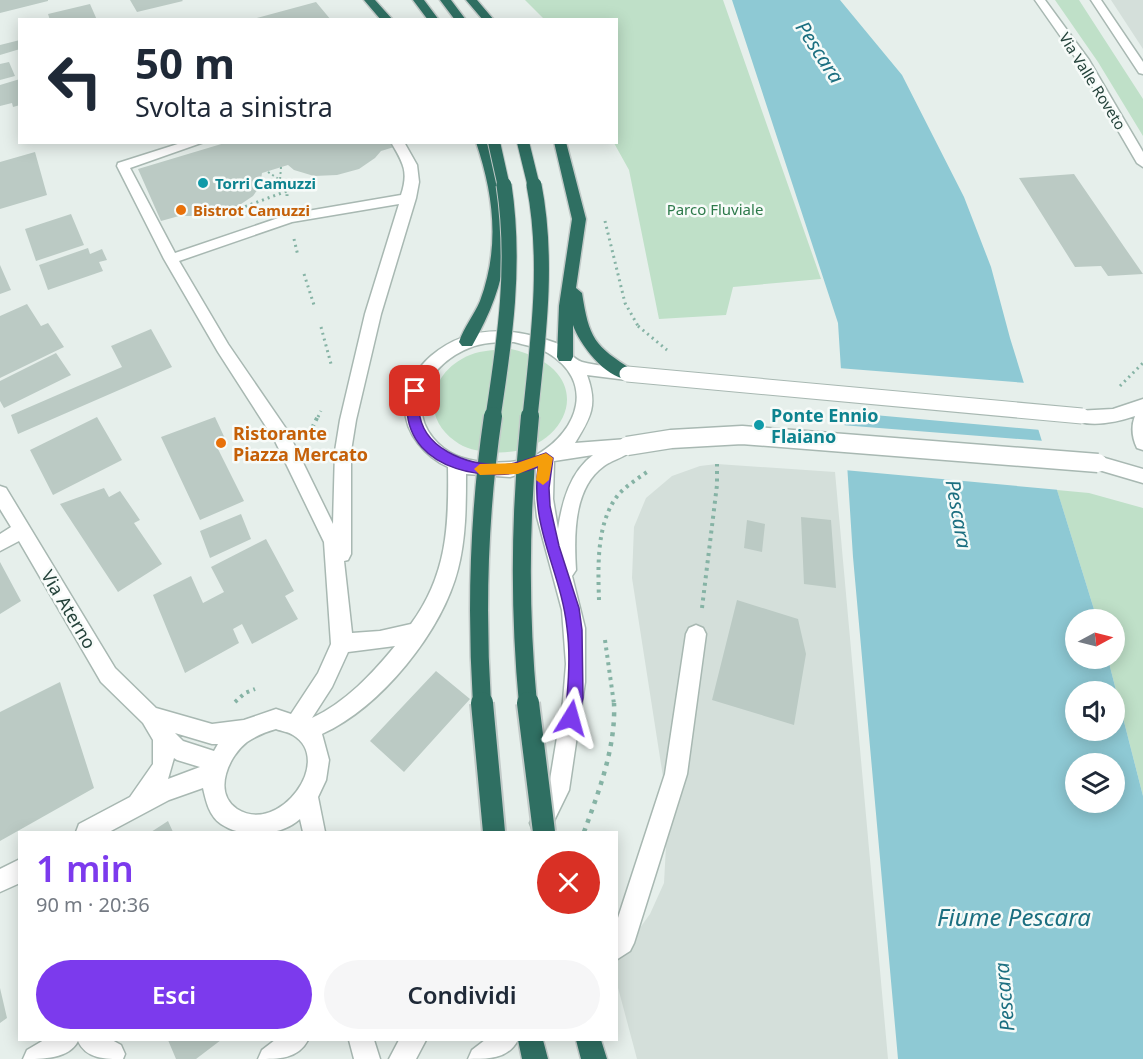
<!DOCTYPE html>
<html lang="it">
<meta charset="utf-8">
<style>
:root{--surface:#fff;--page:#f6f6f7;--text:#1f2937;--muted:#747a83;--accent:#7c3aed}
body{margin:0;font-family:"Noto Sans",sans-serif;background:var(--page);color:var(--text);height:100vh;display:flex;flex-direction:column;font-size:22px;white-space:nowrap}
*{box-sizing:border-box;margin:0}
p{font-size:20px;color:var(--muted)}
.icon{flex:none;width:33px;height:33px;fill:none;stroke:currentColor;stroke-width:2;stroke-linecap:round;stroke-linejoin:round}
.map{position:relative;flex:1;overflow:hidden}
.side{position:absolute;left:18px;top:831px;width:600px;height:210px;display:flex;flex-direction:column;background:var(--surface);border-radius:0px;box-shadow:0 3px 15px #0003}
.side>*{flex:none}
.guide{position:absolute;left:18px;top:18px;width:600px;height:126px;border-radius:0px;box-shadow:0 3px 15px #0003;background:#fff;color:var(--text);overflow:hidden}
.needle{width:39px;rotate:83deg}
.tools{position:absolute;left:1065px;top:609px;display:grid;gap:12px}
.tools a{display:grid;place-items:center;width:60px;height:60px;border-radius:50%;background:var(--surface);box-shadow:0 3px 15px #0003;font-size:30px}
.pin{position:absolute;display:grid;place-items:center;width:51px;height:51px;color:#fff;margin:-26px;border-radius:12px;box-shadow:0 3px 9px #0006}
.me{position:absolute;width:66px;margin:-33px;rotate:8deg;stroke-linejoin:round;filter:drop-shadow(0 0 4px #0008)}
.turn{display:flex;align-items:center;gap:21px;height:126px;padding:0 18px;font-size:27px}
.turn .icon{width:78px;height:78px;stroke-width:2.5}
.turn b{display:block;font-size:42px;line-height:51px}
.round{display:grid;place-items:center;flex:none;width:63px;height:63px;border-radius:32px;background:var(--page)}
.summary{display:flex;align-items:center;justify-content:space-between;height:102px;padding:0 18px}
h1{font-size:36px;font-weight:600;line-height:45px;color:var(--accent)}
.button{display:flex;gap:12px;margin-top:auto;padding:12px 18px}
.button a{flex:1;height:69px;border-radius:36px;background:var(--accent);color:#fff;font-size:24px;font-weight:600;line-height:69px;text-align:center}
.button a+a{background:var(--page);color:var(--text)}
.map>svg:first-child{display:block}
</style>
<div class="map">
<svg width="1143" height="1059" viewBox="0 0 1143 1059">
<rect width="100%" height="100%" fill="#e6efeb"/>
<path fill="#d4dfda" d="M1111,0H1143V49Z
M717,464L835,472L888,1059H637L617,984L616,961L650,914L664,883L668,809L632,578L634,527L646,498L672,476L700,466Z"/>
<path fill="#bfe0c8" d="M525,0H723L821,279L733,287L726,315L659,319L629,170L614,143L616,142V20L544,19Z
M1055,0H1079L1143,99V136L1098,62Z
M511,349C607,371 566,460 490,452C478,451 465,449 455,441C419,415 431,371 470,355C483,350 496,350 511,349Z
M1057,490L1089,493L1143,508V796L1108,659L1114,658V620L1097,619Z"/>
<path fill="#8ec9d4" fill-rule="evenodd" d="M732,0H840L902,75L964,197L991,267L1010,338L1097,619L1076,620V658L1108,659L1143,796V1059H898L853,557L838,323ZM1076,692H1114V730H1076ZM1076,764H1114V802H1076Z"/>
<path fill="#e6efeb" d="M838,368L1027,383L1041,430L841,412Z
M841,425L1045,441L1060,490L844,470Z"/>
<path fill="#bbcac4" d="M0,0H48V1L0,13Z
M130,0H182L183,1L137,12Z
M316,2L331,20H253V19Z
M90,4L97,20H50L48,14Z
M20,40V49L0,55V45Z
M9,62L15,76L0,80V64Z
M20,79V105L13,107L12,103L0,106V85Z
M228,142H391L394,147L381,151L375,158L359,169L337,175L314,176L294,170L288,165L262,173L260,186L253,196L235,208L207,216H179L161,221L138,169Z
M35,152L47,195L0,209V162Z
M1074,174L1127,251L1143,274L1108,276L1101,266L1075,267L1019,178Z
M71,214L84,245L36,261L25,229Z
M88,248L90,254L102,249L107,260L99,262L103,271L48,290L39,265Z
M0,265L11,290L0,294Z
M27,304L41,326L48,323L64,347L0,378V316Z
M151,329L172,367L18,434L11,415L122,367L111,346Z
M56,353L71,375L4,408L0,401V381Z
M97,417L122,460L53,495L30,450Z
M215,417L228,445L218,449L244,501L200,520L161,437Z
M104,488L109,497L120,491L140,520L134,523L162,564L118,592L60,504Z
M241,514L251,539L210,558L200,531Z
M801,517L831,520L836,588L804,584Z
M747,520L765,524L762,552L744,548Z
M266,539L294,591L285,596L298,619L252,644L242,624L233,629L239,643L185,673L153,595L191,576L203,603L224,592L211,567Z
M0,562L21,601L0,614Z
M737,600L798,619L806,654L794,725L712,700Z
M436,671L470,699L404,772L370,741Z
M60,682L94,788L0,841V712Z
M168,821L173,832H151Z
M0,988L7,1018L0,1023Z
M168,1040H221L196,1059H176Z"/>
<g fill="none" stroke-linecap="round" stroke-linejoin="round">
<g stroke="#a8b8b2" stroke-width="3">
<path id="minor" d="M1035,0H1045L1089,60L1143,152V167L1137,163L1077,60Z
M1091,0H1101L1143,62V74L1139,73Z
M184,142H204L130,168L175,253L290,214L401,195C409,171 403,163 391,142H404L417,165L419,182L416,198L381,314L356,420L351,451V554L348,560L344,561L352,633L380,631L411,624C447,575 449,526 448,467C426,457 405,434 405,408C405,388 416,369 431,356C469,324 513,327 556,343C566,347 572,359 582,362C596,366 612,366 627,368L633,370L635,374L633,378L627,380L587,375C598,405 591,417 575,443L627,439L633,441L635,446C630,456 614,459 604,466C573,488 574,536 576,570L572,576L585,628V682L569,790L549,831H533L530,823L549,786L563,701L566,664L562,610L537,517L535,499L536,469L510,477L466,474C466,505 466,538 458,569C442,632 381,707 322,734L329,760L326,780L318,797L325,832H303L300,819C282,836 243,839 221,824C209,816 206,801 203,788L169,800L109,832H76L79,824L130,797L153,764V740L143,723L101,682L19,541L0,551V534L11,527L0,509V486L6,488L115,668L156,708L212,724L244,720L276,709L291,714L318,673L331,644L324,542L274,439L218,352L164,259L117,166L118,163ZM399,204L365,314L340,420L335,451L333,524L287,430L228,344L179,261L292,222ZM514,342C524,345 539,347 548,353C595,381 579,430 538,454C522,463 503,463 485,462C465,461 446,454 433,438C405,403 433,362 469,348C483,342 499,342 514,342ZM593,455C570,472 562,502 558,529L553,499L554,461ZM395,646C372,674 346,702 312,718L332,687L348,652ZM276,729C281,731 289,732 293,735C335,760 279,836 237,809C212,792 229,756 247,742C256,736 265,732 276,729ZM175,733L212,744H218L214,751L183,741ZM174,758L177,760L200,767L168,779Z
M1143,399V450L1137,448C1132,438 1131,426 1135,416C1117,422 1095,427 1076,421L1074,416L1076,411L1113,409Z
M1098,456L1143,469V483L1092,468L1089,463L1092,458Z
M696,625L703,628L706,634L687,774L634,943L630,951L616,960V924L665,774L686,634L689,628Z
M20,859V883L0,892V869Z
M44,1040H112L121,1045L125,1054L123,1059C105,1059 86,1059 78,1041C69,1059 43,1059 23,1059L27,1050Z
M275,1040H308C298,1059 279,1059 258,1059L262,1050Z
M349,1040H374L380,1059H354Z
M399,1040H426L416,1059H389Z
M485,1040H518C508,1059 489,1059 468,1059L472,1050Z"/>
</g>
<g stroke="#c2cac8" stroke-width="3">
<path id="highway" d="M364,0H375L393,20H381Z
M413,0H424L439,20H428Z
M440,0H451L466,20H455Z
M466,0H477L494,20H483Z
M476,142H488C516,220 513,274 472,346H462L459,342C464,327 474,315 480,301C500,247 494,196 476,142Z
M554,142H566L586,219L576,288L582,293C589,338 594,346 633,370L635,374L633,378C610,385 579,344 573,325V357L571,361H559L557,357L559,306L572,219Z
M518,1040H543L548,1059H522Z
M576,1040H601L607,1059H581Z"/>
</g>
<path stroke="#86b3a5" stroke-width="2" stroke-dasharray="2 3" stroke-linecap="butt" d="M281,167L280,180L284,187
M268,172L280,180"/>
<path stroke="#86b3a5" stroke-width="3" stroke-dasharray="2 4" stroke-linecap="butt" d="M283,185L287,191
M217,217L287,191V196
M605,221L625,303L638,326
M294,239L298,256
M304,274L314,305
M321,327L331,364
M1120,386L1143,363
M318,417L321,411"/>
<path stroke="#86b3a5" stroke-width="4" stroke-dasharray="3 4.5" stroke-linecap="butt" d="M309,434L318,416
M599,600C598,567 596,523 618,495C626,486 637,479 647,472
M702,608L717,485V464
M605,640L614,704
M235,702L245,693L255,689"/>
<path stroke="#86b3a5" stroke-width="4.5" stroke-dasharray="4 6" stroke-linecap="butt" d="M584,832C599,791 616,747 614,703"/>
<use href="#minor" fill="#fff" fill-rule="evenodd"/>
<use href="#highway" fill="#2f6f62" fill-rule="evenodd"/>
<g stroke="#a8b8b2" stroke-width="17" stroke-linecap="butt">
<path id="minor-bridge-far1" d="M627,374L1082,416"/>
</g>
<g stroke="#a8b8b2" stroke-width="21" stroke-linecap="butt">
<path id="minor-bridge" d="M627,446L671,439L742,435L1098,463"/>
</g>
<g stroke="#c2cac8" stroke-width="14" stroke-linecap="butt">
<path id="highway-bridge-far3" d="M494,142L504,187
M523,142L534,187"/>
</g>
<g stroke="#c2cac8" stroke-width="17" stroke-linecap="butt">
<path id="highway-bridge-far2" d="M493,417C505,339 516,264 504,185
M530,417C538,341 549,261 534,185"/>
</g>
<g stroke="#c2cac8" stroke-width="21" stroke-linecap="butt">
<path id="highway-bridge-far1" d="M482,704C476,609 479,511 493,416
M528,704C519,608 520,512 530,416"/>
</g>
<g stroke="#c2cac8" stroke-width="26" stroke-linecap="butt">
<path id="highway-bridge" d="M482,703L494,832
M528,703L544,832"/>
</g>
<path stroke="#86b3a5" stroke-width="3" stroke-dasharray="2 4" stroke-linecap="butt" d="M638,326L667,350"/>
<use href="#minor-bridge-far1" stroke="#fff" stroke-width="15"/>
<use href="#minor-bridge" stroke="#fff" stroke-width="18"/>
<use href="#highway-bridge-far3" stroke="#2f6f62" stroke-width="12"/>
<use href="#highway-bridge-far2" stroke="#2f6f62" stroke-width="15"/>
<use href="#highway-bridge-far1" stroke="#2f6f62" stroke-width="18"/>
<use href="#highway-bridge" stroke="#2f6f62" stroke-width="22"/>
</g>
<path fill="#7c3aed" stroke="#51269a" stroke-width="1.5" d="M415,386L421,391C420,397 418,403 419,409C421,449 467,465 501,465C516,465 531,458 546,453L553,458L549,488L550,506L559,546L579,608L582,630L583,698L577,723L571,726L566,723C562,714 567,706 567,697C569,675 570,650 567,628C561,571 530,529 538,467C492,485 409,472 407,409C406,403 408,396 409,391Z"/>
<path fill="#f59e0b" d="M546,453L553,458L549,480L543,485L536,480L538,466L518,474L480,475L474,469L480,464L517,463Z"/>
<g fill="#0f9aa8" stroke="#f7fbf9" stroke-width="2">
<circle cx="203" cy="183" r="6"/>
<circle cx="759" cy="425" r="6"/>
</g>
<g fill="#e8710a" stroke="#f7fbf9" stroke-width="2">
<circle cx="181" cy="210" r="6"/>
<circle cx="221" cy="443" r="6"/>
</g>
<g text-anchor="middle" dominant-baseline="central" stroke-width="5" stroke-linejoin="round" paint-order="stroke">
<g font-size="15" fill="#24423a" stroke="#f7fbf9">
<text transform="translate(1093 81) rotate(58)">Via Valle Roveto</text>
</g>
<g font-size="15" font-weight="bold" fill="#0d838f" stroke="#f7fbf9" text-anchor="start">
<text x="215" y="183">Torri Camuzzi</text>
</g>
<g font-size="15" fill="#2d7a4b" stroke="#f7fbf9">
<text x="715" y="209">Parco Fluviale</text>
</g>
<g font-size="15" font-weight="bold" fill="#c56008" stroke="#f7fbf9" text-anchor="start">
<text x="193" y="210">Bistrot Camuzzi</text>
</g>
<g font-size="18" font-weight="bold" fill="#0d838f" stroke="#f7fbf9" text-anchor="start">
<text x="771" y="415">Ponte Ennio<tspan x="771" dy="21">Flaiano</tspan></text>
</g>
<g font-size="18" font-weight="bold" fill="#c56008" stroke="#f7fbf9" text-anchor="start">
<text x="233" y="433">Ristorante<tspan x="233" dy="21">Piazza Mercato</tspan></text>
</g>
<g font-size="18" fill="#24423a" stroke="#f7fbf9">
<text transform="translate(69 609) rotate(59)">Via Aterno</text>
</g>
<g font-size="20" font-style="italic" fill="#1c6f80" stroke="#f7fbf9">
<text transform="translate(820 52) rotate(57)">Pescara</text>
<text transform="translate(959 514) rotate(80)">Pescara</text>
<text transform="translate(1004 997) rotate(-95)">Pescara</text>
</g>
<g font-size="24" font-style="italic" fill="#1c6f80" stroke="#f7fbf9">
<text x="1014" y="916">Fiume Pescara</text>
</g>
</g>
</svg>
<div class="tools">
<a><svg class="needle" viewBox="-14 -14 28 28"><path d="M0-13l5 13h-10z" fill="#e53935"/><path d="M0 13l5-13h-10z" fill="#747a83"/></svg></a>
<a><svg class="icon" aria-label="sound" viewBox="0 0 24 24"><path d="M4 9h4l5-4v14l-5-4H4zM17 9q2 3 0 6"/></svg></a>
<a><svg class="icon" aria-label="layers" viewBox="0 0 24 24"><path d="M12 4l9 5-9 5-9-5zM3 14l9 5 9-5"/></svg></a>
</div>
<div class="pin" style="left:415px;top:391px;background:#d93025"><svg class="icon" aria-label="arrive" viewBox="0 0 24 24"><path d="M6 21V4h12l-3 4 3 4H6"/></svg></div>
<svg class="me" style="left:571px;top:718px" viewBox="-20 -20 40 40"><path d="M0-17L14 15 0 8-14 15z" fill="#7c3aed" stroke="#fff" stroke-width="4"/></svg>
<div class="guide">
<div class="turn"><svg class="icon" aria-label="left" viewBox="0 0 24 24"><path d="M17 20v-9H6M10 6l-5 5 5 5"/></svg><div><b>50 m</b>Svolta a sinistra</div></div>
</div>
<section class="side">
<div class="summary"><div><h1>1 min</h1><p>90 m · 20:36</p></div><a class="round" style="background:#d93025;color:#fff"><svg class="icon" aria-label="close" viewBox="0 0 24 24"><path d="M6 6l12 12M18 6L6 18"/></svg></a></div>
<div class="button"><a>Esci</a><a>Condividi</a></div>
</section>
</div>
